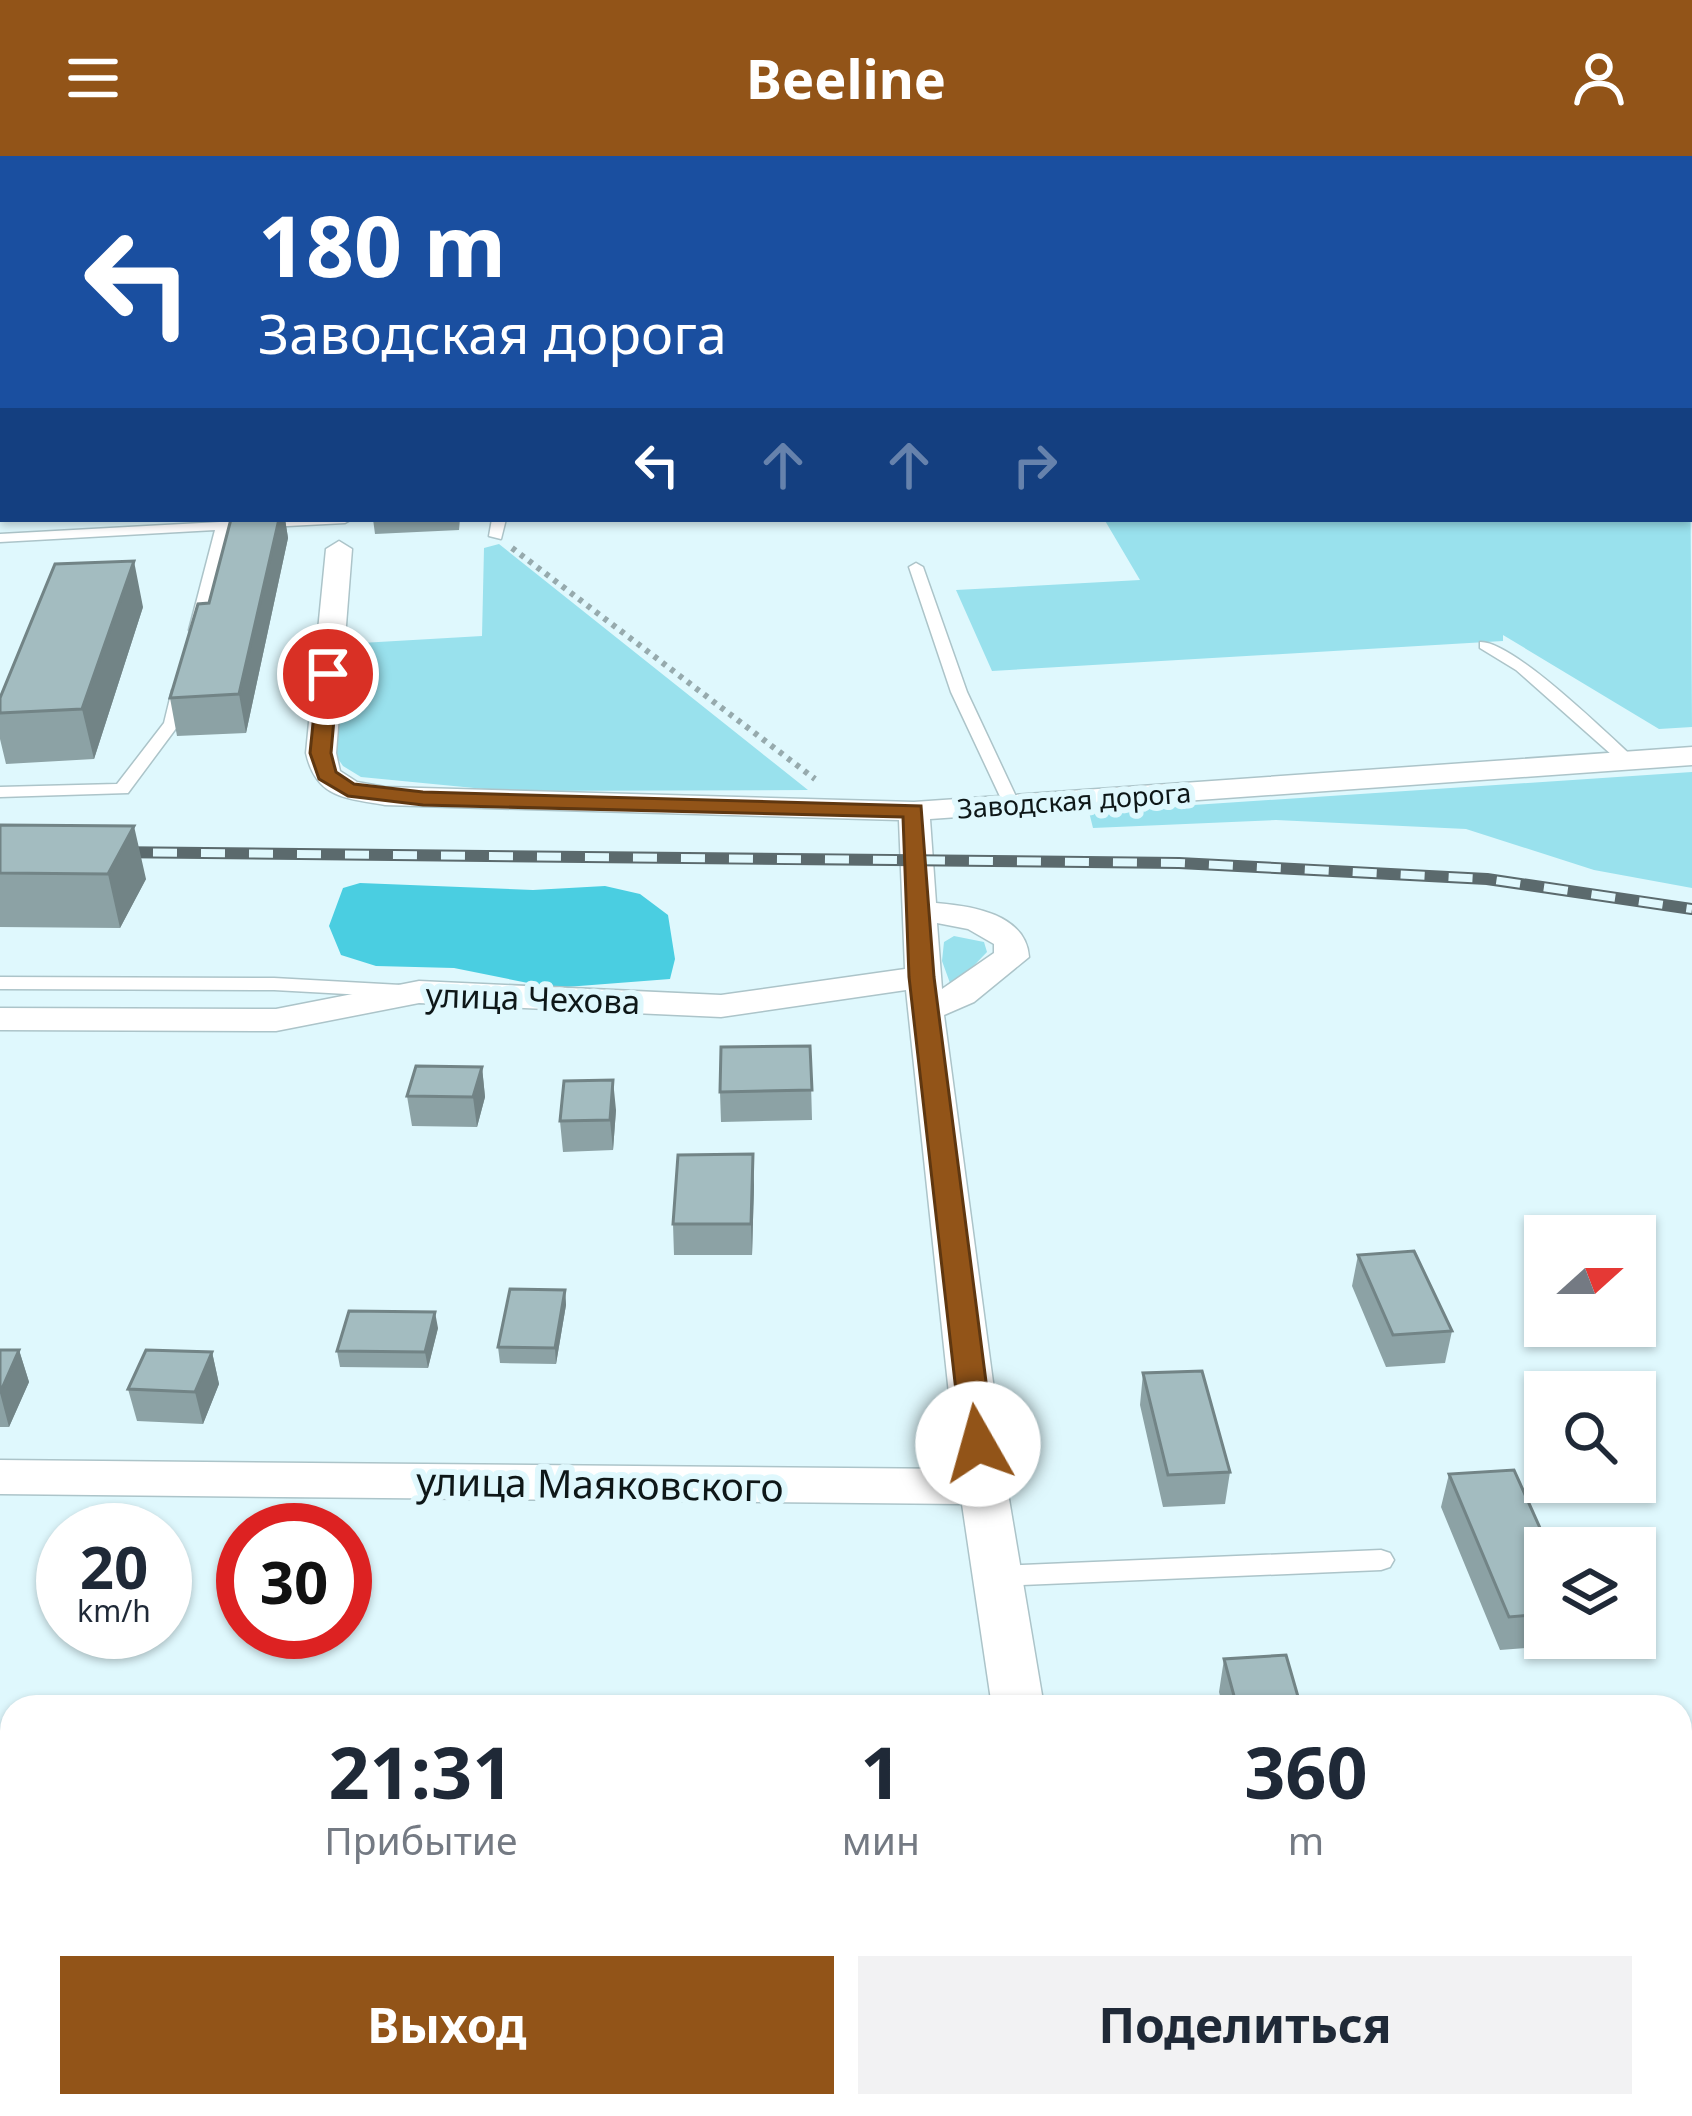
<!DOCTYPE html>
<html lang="ru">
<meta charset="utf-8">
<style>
:root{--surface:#fff;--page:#f2f2f3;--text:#1f2937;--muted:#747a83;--accent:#925418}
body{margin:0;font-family:"Noto Sans",sans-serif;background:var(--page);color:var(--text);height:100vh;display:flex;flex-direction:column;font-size:45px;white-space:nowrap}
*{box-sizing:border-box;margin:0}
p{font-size:39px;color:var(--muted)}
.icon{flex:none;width:66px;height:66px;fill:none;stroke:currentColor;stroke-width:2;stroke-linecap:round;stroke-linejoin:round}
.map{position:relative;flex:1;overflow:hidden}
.details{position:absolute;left:0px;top:1539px;width:1692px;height:423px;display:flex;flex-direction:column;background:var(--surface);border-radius:36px 36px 0 0;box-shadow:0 3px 9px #0004}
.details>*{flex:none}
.hud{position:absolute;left:0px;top:0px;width:1692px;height:366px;box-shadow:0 3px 9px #0004;background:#1a4fa0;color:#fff;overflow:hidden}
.needle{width:78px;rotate:69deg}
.buttons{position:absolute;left:1524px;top:1059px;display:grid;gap:24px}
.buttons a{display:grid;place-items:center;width:132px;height:132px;border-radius:0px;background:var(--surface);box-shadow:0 3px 9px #0004;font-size:60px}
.speed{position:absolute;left:36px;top:1347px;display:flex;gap:24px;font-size:60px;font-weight:700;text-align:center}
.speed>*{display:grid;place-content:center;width:156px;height:156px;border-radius:50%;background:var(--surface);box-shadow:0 3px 9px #0004;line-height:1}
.speed small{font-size:30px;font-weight:400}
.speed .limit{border:18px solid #d22;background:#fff;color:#111}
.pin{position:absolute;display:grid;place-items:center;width:102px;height:102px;color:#fff;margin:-51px;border:6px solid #fff;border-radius:50%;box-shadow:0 3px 12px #0007}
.me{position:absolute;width:132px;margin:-66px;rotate:353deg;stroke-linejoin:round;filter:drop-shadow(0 0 9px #0008)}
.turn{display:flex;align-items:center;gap:42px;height:252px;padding:0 60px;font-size:54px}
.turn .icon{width:156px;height:156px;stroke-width:2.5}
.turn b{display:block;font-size:84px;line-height:102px}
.lanes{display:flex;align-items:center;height:114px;padding:0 60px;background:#0003;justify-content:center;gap:60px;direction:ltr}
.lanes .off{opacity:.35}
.eta{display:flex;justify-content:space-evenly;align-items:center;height:204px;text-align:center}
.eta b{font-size:72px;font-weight:700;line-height:84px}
.action{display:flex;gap:24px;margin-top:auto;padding:24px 60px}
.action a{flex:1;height:138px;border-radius:0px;background:var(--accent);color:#fff;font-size:48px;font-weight:700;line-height:138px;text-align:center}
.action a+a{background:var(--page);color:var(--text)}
header{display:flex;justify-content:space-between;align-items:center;height:156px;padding:0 60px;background:var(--accent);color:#fff;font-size:54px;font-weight:700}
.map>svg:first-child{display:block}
</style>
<header><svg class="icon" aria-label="menu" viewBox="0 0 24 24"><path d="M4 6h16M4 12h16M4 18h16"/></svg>Beeline<svg class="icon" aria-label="person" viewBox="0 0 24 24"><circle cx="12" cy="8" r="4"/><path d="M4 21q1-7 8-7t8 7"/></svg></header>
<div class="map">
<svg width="1692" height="1960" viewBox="0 0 1692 1960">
<rect width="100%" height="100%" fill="#dff8fd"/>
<path fill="#99e1ed" d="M0,0H1514L1522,3H3L0,38Z
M1689,124L1692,571L1659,573L1503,479V485L992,515L956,434L1140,424L1104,363H1689Z
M499,388L808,634L505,635L361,621L343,610L332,594L344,488L482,480L484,392Z
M1692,616V732L1594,714L1466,673L1276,664L1093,672L1089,656Z
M954,780L984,786L987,796L960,824L950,827L942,805L944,786Z"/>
<path fill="#4acee1" d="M360,727L533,734L605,730L640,738L668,759L675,803L670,823L553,832L454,812L376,810L341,799L329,770L343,732Z"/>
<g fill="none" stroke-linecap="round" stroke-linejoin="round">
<path stroke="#4acee1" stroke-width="6" d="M1020,3L1120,0"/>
<g stroke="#acc4c9" stroke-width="3">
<path id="lane" d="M0,56H3V62H0Z
M3,98V108L0,109V99Z
M0,164H3V170H0Z
M273,363H352L345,367L228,373L203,474L196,478L189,474L215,374L0,386V378Z
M492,363H506L501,383L489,380Z
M916,407L923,411L967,536L1020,649L1018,653H1006L1004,649L951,536L909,411Z
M1480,486C1513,485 1604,575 1633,601V607H1621L1516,514L1480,492Z
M180,529L188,534L180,567L128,637L0,641V631L117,628L164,567L172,534Z
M0,821L274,822L401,829L411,835L401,841L274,834L0,833Z
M1381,1394L1390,1397L1394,1404L1390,1411L1381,1414L998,1430L989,1427L985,1420L989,1413L998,1410Z
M12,1861V1922L0,1927V1867Z"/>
</g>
<g stroke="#acc4c9" stroke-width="3">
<path id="street" d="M339,385L352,393L336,597L340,615L357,626L385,631L914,646L1692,591V609L930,663L936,747C972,750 1026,758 1029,801L974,846L944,859L1007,1331L1044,1551H992L962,1348L0,1338V1304L957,1313L906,834L721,861L419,847L276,875L0,874V852L276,853L419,825L721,839L905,813L899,664L385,649C345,642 316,642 306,597L326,393ZM937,767L968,773L994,788V797L942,833Z
M1051,1950H1113L1115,1960H1053Z"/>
</g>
<path stroke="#96aaad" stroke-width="3" stroke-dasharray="3 4.5" stroke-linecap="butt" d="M1635,0L1639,3"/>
<path stroke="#96aaad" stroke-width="6" stroke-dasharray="4.5 6" stroke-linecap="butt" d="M512,392L815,623"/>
<use href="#lane" fill="#fff" fill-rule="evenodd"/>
<use href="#street" fill="#fff" fill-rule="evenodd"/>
<g stroke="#5b6a6d" stroke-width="6">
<path id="rail-far1" d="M1591,0L1595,3"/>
</g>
<g stroke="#5b6a6d" stroke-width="12">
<path id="rail" d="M105,696L1179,707L1487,723L1692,753"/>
</g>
<use href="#rail-far1" stroke="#dff8fd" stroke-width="4.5" stroke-dasharray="12" stroke-linecap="butt"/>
<use href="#rail" stroke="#dff8fd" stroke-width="8" stroke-dasharray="24" stroke-linecap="butt"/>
</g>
<path fill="#8ca2a5" d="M231,363H285L288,382L246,577L177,580L170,542L209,447Z
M373,363H460L459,374L375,378Z
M143,451L94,603L6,608L0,583V542Z
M0,669L146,723L120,772L0,771Z
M810,890L812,964L721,966L720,936Z
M482,911L485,941L477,971L412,970L407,940Z
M616,954L613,994L563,996L560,965Z
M754,1029L752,1099H674L673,1068Z
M1358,1099L1452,1175L1445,1207L1386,1211L1352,1130Z
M565,1134L566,1149L556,1208L500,1207L498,1191Z
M438,1172L428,1212L340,1211L337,1195Z
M0,1194H19L29,1226L9,1271H0Z
M212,1196L219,1228L203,1268L137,1265L128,1233Z
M1143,1217L1230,1316L1225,1348L1163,1351L1140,1249Z
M1449,1318L1545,1392V1482H1570L1567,1489L1500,1494L1441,1351Z
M1224,1503L1301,1551H1223L1219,1536Z
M1680,1724L1692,1751V1844L1680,1845Z
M1335,1950H1463L1466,1960H1337Z"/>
<path fill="#728486" d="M279,363H285L288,382L246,577L239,538Z
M134,405L143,451L94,603L82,553Z
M134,670L146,723L120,772L108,718Z
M482,911L485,941L477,971L473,941Z
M613,924L616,954L613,994L610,964Z
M753,998L754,1029L752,1099L751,1068Z
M565,1134L566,1149L556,1208L555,1192Z
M435,1156L438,1172L428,1212L425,1196Z
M19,1194L29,1226L9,1271L0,1237Z
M212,1196L219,1228L203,1268L195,1236Z"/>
<path fill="#a3bcc0" stroke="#728486" stroke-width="3" d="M231,363H279L239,538L170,542L198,448L209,447Z
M134,405L82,553L0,557V542L55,408Z
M0,669L134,670L108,718L0,717Z
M810,890L812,934L720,936L721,891Z
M416,910L482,911L473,941L407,940Z
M613,924L610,964L560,965L564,925Z
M753,998L751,1068H673L678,999Z
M1414,1095L1452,1175L1393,1179L1358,1099Z
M510,1133L565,1134L555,1192L498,1191Z
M349,1155L435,1156L425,1196L337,1195Z
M0,1194H19L0,1237Z
M146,1194L212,1196L195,1236L128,1233Z
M1202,1215L1230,1316L1168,1319L1143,1217Z
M1514,1314L1549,1392H1545V1458L1509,1461L1449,1318Z
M1286,1499L1301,1551H1237L1224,1503Z
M852,1548V1551H807Z
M1680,1724L1692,1751V1812L1680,1813Z
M1361,1950H1463L1466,1960H1364Z"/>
<path fill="#925418" stroke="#5f3710" stroke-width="3" d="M328,512L338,518L331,597L336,616L354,628L423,636L921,650L934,821L994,1288L989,1296H966L962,1288L909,821L903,661L423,649L348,640L319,623L310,597L318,518Z"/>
<g text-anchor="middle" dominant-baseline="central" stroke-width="12" stroke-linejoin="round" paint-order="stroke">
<g font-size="27" fill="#0e1718" stroke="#dff8fd">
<text transform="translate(1074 644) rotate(-4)">Заводская дорога</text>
</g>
<g font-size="33" fill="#0e1718" stroke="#dff8fd">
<text transform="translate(533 842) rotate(2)">улица Чехова</text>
</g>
<g font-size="39" fill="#0e1718" stroke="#dff8fd">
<text transform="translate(600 1327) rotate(1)">улица Маяковского</text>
</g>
</g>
</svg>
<div class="buttons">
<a><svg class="needle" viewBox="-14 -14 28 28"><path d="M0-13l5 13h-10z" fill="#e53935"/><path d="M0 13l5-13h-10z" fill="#747a83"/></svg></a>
<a><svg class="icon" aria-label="search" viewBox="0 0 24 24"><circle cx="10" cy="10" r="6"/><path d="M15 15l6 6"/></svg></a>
<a><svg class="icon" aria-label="layers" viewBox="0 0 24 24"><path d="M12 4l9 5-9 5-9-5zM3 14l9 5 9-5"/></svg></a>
</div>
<div class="speed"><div>20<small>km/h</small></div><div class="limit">30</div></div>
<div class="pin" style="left:328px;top:518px;background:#d93025"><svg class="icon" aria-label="arrive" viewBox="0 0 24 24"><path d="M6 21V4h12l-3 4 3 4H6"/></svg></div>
<svg class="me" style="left:978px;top:1288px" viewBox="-20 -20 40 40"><circle r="19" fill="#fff"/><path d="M0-13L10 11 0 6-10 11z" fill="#925418"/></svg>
<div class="hud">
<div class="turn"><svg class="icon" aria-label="left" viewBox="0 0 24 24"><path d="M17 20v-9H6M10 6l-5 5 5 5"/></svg><div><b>180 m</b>Заводская дорога</div></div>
<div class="lanes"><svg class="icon" aria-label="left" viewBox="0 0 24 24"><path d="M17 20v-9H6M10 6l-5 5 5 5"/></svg><svg class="icon off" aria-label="ahead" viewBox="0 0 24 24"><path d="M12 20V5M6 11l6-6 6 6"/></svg><svg class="icon off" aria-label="ahead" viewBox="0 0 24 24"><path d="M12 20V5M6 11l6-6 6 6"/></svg><svg class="icon off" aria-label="right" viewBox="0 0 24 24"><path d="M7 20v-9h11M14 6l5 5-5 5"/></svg></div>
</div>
<section class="details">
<div class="eta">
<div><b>21:31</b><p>Прибытие</p></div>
<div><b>1</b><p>мин</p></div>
<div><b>360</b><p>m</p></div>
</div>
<div class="action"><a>Выход</a><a>Поделиться</a></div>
</section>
</div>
